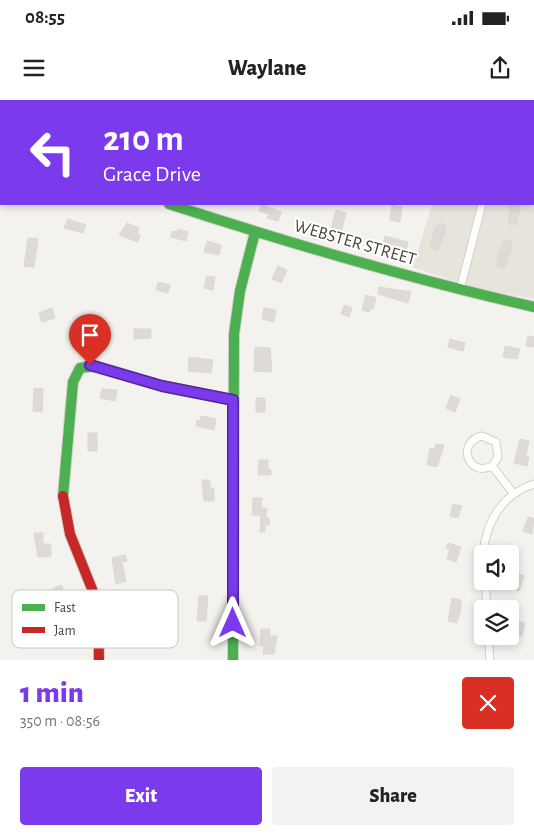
<!DOCTYPE html>
<meta charset="utf-8">
<style>
:root{--surface:#fff;--page:#f2f2f2;--text:#222;--muted:#767676;--accent:#7c3aed}
body{margin:0;font-family:"Alegreya Sans",sans-serif;background:var(--page);color:var(--text);height:100vh;display:flex;flex-direction:column;font-size:19px;white-space:nowrap}
*{box-sizing:border-box;margin:0}
p{font-size:16px;color:var(--muted)}
.icon{flex:none;width:28px;height:28px;fill:none;stroke:currentColor;stroke-width:2;stroke-linecap:round;stroke-linejoin:round}
.map{position:relative;height:560px;overflow:hidden}
.details{display:flex;flex-direction:column;background:var(--surface);flex:1}
.details>*{flex:none}
.guide{position:absolute;left:0px;top:0px;width:535px;height:105px;box-shadow:0 2px 8px #0003;background:#7c3aed;color:#fff;overflow:hidden}
.fabs{position:absolute;left:474px;top:445px;display:grid;gap:10px}
.fabs a{display:grid;place-items:center;width:45px;height:45px;border-radius:5px;background:var(--surface);box-shadow:0 2px 8px #0003;font-size:25px}
.pin{position:absolute;display:grid;place-items:center;width:42px;height:42px;color:#fff;margin:-51px -21px;border-radius:50% 50% 50% 0;rotate:-45deg;box-shadow:0 0 5px #0007}
.pin .icon{rotate:45deg}
.me{position:absolute;width:55px;margin:-28px;rotate:0deg;stroke-linejoin:round;filter:drop-shadow(0 0 4px #0008)}
.turn{display:flex;align-items:center;gap:18px;height:105px;padding:0 20px;font-size:22px}
.turn .icon{width:65px;height:65px;stroke-width:2.5}
.turn b{display:block;font-size:35px;line-height:42px}
.round{display:grid;place-items:center;flex:none;width:52px;height:52px;border-radius:5px;background:var(--page)}
.summary{display:flex;align-items:center;justify-content:space-between;height:85px;padding:0 20px}
h1{font-size:30px;font-weight:800;line-height:38px;color:var(--accent)}
.cta{display:flex;gap:10px;margin-top:auto;padding:10px 20px}
.cta a{flex:1;height:58px;border-radius:5px;background:var(--accent);color:#fff;font-size:20px;font-weight:800;line-height:58px;text-align:center}
.cta a+a{background:var(--page);color:var(--text)}
.status{display:flex;justify-content:space-between;align-items:center;height:35px;padding:0 25px;background:var(--surface);direction:ltr}
.status svg{height:14px;fill:currentColor}
header{display:flex;justify-content:space-between;align-items:center;height:65px;padding:0 20px;background:var(--surface);font-size:22px;font-weight:800}
.map>svg:first-child{display:block}
</style>
<div class="status"><b>08:55</b><svg viewBox="0 0 49 12"><path d="M0 12V9h3v3zM5 12V6h3v6zM10 12V3h3v9zM15 12V0h3v12zM26 1h20v11H26zM47 4h2v5h-2z"/></svg></div>
<header><svg class="icon" aria-label="menu" viewBox="0 0 24 24"><path d="M4 6h16M4 12h16M4 18h16"/></svg>Waylane<svg class="icon" aria-label="share" viewBox="0 0 24 24"><path d="M12 15V3M7 8l5-5 5 5M5 13v7h14v-7"/></svg></header>
<div class="map">
<svg width="534" height="560" viewBox="0 0 534 560">
<rect width="100%" height="100%" fill="#f4f2ee"/>
<path fill="#e7e4dc" d="M327,0H534V199L481,189L413,168L432,104H534V1Z"/>
<path fill="#dedbd6" stroke="#dcd9d4" d="M261,104L281,112L278,121L267,118L269,114L259,111Z
M510,104H521L516,125L508,124Z
M392,105L402,107L400,122L390,120Z
M336,110L346,113L341,133L331,130Z
M68,119L86,125L83,133L64,128Z
M127,123L139,128L137,134L140,135L138,142L119,135Z
M438,123L445,125L444,129L446,130L438,151L430,148L435,127L437,128Z
M316,127L330,131L327,140L313,139Z
M178,129L188,132L186,141L171,137L172,131L177,132Z
M385,136L408,142L405,156L392,153L394,147L383,145Z
M28,138L38,139L34,167L24,166Z
M504,140L512,142L511,147H512L505,168L497,166V157Z
M207,141L221,145L219,155L204,152Z
M278,166L287,170L281,183L272,179Z
M207,176L215,177L213,190L204,188Z
M158,182L170,185L168,193L156,190Z
M379,187L411,192L408,203L378,194Z
M366,195L376,198L373,209H370L369,212L362,210Z
M344,205L352,208L349,217L341,214Z
M52,208L55,218L42,222L39,213Z
M264,208L276,210L274,222L262,219Z
M101,218L102,229L79,232L78,222Z
M134,229H151V238L134,239Z
M528,236L534,237V247L526,246Z
M450,239L465,243L463,251L448,247Z
M505,246L520,249L517,259L503,257Z
M255,247L270,248L272,272L254,271Z
M189,257L213,260L211,273L188,271Z
M34,288L43,289L42,312L33,311Z
M102,289L117,290L115,301L100,298Z
M451,295L460,299L455,312L446,308Z
M256,298H265V312H256Z
M201,316L216,319L214,330L196,326L197,320L200,321Z
M88,333H97V351H88Z
M520,339L529,341L526,356L529,357L527,366L514,363Z
M436,344L444,345L437,367L427,365L430,348L434,349Z
M259,360H268V369L271,370V375H258Z
M202,380H210V388H214V401H204Z
M253,398H262L261,408H267L266,417L269,418V425H265V432H260L261,415H252Z
M453,404L462,406L458,418L450,416Z
M528,417L534,419L532,434L523,431Z
M34,433H43V444H51V456L38,457Z
M448,443L461,447L456,462L447,459L450,449L446,448Z
M125,455L127,461L122,462L126,481L116,484L112,458Z
M515,473L524,476L519,491L510,488Z
M62,485L66,499L61,501L62,505L56,507L53,488Z
M199,496H208L206,521H197Z
M452,498L461,500L460,503L462,504L457,523L448,521Z
M515,520L525,523L522,536L512,534Z
M261,529H270V536H277L274,554H263L264,546H260Z"/>
<g fill="none" stroke-linecap="round" stroke-linejoin="round">
<g stroke="#d2d0cb" stroke-width="9">
<path id="street" d="M460,190L482,104
M492,366C468,378 456,342 482,336L496,342L498,357L492,366L513,393
M483,454C486,422 502,394 534,384
M485,481L487,509
M488,536L490,560"/>
</g>
<g stroke="#d3cfc5" stroke-width="12">
<path id="fast" d="M0,49H1
M169,104C289,143 411,179 534,207
M63,396L73,282L80,268L96,266L162,286L233,300
M233,560L234,234L240,191L255,132"/>
</g>
<g stroke="#d3cfc5" stroke-width="12">
<path id="jam" d="M63,396L70,434L98,504L99,560"/>
</g>
<use href="#street" stroke="#fdfdfc" stroke-width="7"/>
<use href="#fast" stroke="#4caf50" stroke-width="10"/>
<use href="#jam" stroke="#c62828" stroke-width="10"/>
</g>
<g fill="none" stroke-linecap="round" stroke-linejoin="round">
<g stroke="#51269a" stroke-width="12">
<path id="route" d="M90,265L162,286L233,300V523"/>
</g>
<use href="#route" stroke="#7c3aed" stroke-width="9"/>
</g>
<g text-anchor="middle" dominant-baseline="central" stroke-width="4" stroke-linejoin="round" paint-order="stroke">
<g font-size="18" fill="#4b4439" stroke="#fff">
<text transform="translate(355 143) rotate(16)">WEBSTER STREET</text>
</g>
</g>
<rect x="12" y="490" width="166" height="58" rx="8" fill="#fff" stroke="#c9c7c4" stroke-width="1"/>
<rect x="22" y="504" width="23" height="7" fill="#4caf50"/>
<rect x="22" y="527" width="23" height="6" fill="#c62828"/>
<g font-size="14" fill="#4b4439">
<text x="54" y="512">Fast</text>
<text x="54" y="535">Jam</text>
</g>
</svg>
<div class="fabs">
<a><svg class="icon" aria-label="sound" viewBox="0 0 24 24"><path d="M4 9h4l5-4v14l-5-4H4zM17 9q2 3 0 6"/></svg></a>
<a><svg class="icon" aria-label="layers" viewBox="0 0 24 24"><path d="M12 4l9 5-9 5-9-5zM3 14l9 5 9-5"/></svg></a>
</div>
<div class="pin" style="left:90px;top:265px;background:#d93025"><svg class="icon" aria-label="arrive" viewBox="0 0 24 24"><path d="M6 21V4h12l-3 4 3 4H6"/></svg></div>
<svg class="me" style="left:233px;top:523px" viewBox="-20 -20 40 40"><path d="M0-17L14 15 0 8-14 15z" fill="#7c3aed" stroke="#fff" stroke-width="4"/></svg>
<div class="guide">
<div class="turn"><svg class="icon" aria-label="left" viewBox="0 0 24 24"><path d="M17 20v-9H6M10 6l-5 5 5 5"/></svg><div><b>210 m</b>Grace Drive</div></div>
</div>
</div>
<section class="details">
<div class="summary"><div><h1>1 min</h1><p>350 m · 08:56</p></div><a class="round" style="background:#d93025;color:#fff"><svg class="icon" aria-label="close" viewBox="0 0 24 24"><path d="M6 6l12 12M18 6L6 18"/></svg></a></div>
<div class="cta"><a>Exit</a><a>Share</a></div>
</section>
